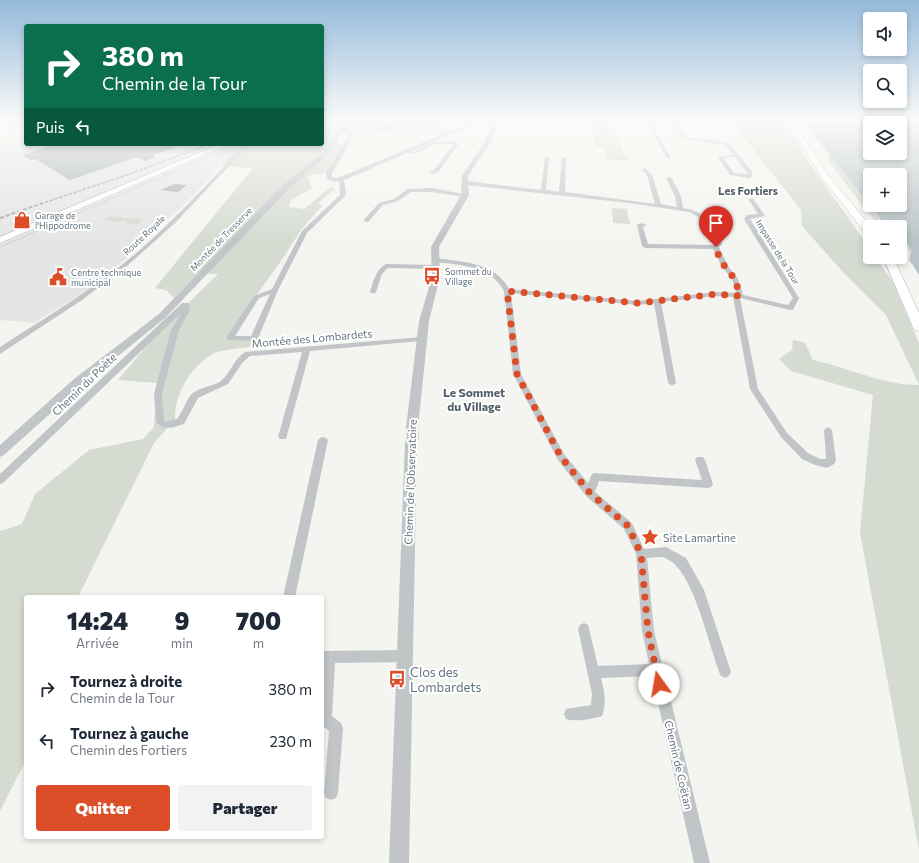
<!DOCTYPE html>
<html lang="fr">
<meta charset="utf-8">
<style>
:root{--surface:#fff;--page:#f2f2f3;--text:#1f2937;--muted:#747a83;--accent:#dc4e27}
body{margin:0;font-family:Commissioner,sans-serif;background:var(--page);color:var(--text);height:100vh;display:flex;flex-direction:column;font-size:15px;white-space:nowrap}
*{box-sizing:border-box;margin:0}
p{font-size:13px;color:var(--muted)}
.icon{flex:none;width:22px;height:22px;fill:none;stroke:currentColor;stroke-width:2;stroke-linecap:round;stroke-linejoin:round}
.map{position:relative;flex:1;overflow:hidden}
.details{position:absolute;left:24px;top:595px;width:300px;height:244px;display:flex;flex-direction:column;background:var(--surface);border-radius:4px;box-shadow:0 2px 6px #0003}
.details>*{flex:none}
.hud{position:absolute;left:24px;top:24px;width:300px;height:122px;border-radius:4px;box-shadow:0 2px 6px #0003;background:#0b6e4f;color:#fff;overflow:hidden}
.tools{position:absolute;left:863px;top:12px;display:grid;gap:8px}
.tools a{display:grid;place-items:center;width:44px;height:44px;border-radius:4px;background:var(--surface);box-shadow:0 2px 6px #0003;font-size:20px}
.pin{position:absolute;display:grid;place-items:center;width:34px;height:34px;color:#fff;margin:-41px -17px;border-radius:50% 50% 50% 0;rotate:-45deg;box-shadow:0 0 4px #0007}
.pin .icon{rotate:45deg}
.me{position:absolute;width:44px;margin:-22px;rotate:347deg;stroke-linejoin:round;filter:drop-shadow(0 0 3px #0008)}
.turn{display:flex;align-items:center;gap:14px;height:84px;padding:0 12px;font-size:18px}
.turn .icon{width:52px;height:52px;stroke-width:2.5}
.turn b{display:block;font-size:28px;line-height:34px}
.then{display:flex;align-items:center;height:38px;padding:0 12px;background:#0003;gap:8px;font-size:15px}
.eta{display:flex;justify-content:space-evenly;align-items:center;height:68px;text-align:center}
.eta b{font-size:24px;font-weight:800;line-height:28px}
.cta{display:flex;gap:8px;margin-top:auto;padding:8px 12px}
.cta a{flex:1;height:46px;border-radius:4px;background:var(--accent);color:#fff;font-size:16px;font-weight:800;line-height:46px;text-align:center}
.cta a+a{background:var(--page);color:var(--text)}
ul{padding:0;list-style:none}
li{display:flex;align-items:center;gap:12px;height:52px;padding:0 12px}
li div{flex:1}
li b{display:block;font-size:15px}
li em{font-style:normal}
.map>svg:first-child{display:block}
</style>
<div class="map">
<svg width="919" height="863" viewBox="0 0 919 863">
<rect width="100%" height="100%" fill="#f4f4f0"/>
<path fill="#e4e5e4" d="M26,140V144L240,145L189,200L128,257L91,288L34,323L0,320V144L9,146Z"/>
<path fill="#d5dbd1" d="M4,121H26V125L13,130L0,126V122Z
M322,121H423L464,127L440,135L421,131L414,134L352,129L339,132L334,136L336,141L342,145L327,172L307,176L312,188L291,200L289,207L304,209L331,187L335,189L318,203L322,206L301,230L283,258L225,339L253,341L249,347C238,349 224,349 215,353C192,364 174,394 175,420L154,443L78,597H26V760L0,811V531L22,524L35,494L89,450L143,439L154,427L157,383L118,380L155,336L218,274L198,273L174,298L166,290L155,288L253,168L221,166L238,146L222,156L220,157L219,153L0,248V246L234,144H322Z
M731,121H785L804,155L870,249V257H875L892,281L919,343V850L860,533L873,395L791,371L779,359L792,350L793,340L805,343L813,360C846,367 886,386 919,385L886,315L842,271L802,226L801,210Z
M590,123L612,124L619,145L621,146L623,155H627L629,161L607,160L604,147H595Z
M830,152L870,188V205H900L919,271L910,262C910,251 909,245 900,238V227H881L865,209L831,164L828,159Z
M612,208L627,209L630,224L613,223Z
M109,216L142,219H143L138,224L126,223L125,220L118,222L103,220Z"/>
<path fill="#b9c3c7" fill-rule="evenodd" d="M803,121H919V275L909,259L912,252L909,245L900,237V227H887L870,205H900V175H870V205ZM870,123H900V153H870Z"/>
<path fill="#a6aeb2" d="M390,121H402L388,130L378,129Z
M59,144H182V145L156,154L153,156L156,157L145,161L137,157L70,180L35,159L31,160L22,155Z
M175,184L187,185L178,192L160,190Z"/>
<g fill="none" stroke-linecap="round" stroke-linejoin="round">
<g stroke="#b2b7ba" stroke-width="1">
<path id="secondary" d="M220,144H229L0,243V237Z"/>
</g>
<g stroke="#b2b7ba" stroke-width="1">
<path id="primary" d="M787,121H793L829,176L871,227L870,235L866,234L823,179Z
M883,257H893L919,313V331L915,330L913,327Z"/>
</g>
<path fill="#c2c5c8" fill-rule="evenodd" d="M554,121H589L735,126L733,128L679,126L686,137L729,143L753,173L751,177L749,178L730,175L718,157L733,155L725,145L683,139L675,126H652L671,158L669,159L667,158L648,125L556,122ZM735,157L747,173V174L734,173L723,158Z
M444,141L457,142L458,145L439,171L434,174L429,173L435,169L453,144H435L414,154L406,151L408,150L414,151L432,142Z
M245,144H250L175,223L127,266L82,300L0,354V347C48,316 97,287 140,250C177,217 211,180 245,144Z
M547,157L549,158L546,190L559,192L562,158L564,157L566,158L565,192L655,204L647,175L642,170L645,168L652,175L661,204L677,207L675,196L666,178L671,177L681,196L683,208C705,211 709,223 721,240L722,244L719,247L728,266L738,279L743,295L788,305L793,298L744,219L747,215L758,214L748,199L753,198L765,216L750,219L799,298L793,310H790L740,298L758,389L787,433L808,453L820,459H826L824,430L828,427L832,430L836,461L834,464L827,468L815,465L802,459L781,437L750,389L733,297L716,296L661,302L676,383L672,386L668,383L654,303L638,305L511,293L521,374L564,454L588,483L592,474L595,473L702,480L695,460L697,457H703L705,460L713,484L711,487L708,488L599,481L595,492L632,523L644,549L666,547L686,558L704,590L731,672L729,676L725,678L721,676C709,649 694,568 665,558C661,556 652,558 647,558L654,631L710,863H694L652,676L601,678C604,690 607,703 602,716C593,719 575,722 566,719L564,714L566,709L591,705L592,694L578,629L580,625L584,623L588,625L598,666L649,664L642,631L636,554L624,529L586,496L558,460L513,374L504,291C490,265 461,265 435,262L432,260L435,258C463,262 495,262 509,289L638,301L716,292L736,293L732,279L722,267L713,249L645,248L642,246L637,225L640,223L647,225L643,227L648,244L714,245L716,244L715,240L701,219L690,212L629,203L466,185L463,183L466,181L541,190L545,158Z
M339,179L344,180L346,195L307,233L278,290L257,341L227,340L226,338L254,296L272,289L302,231L340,195ZM270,294L251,336H235L259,298Z
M432,188L468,195L465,197L432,192H411L398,201L383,205L368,222L363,221L379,203L394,199L408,189Z
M386,264L435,265L438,267L435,269L388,268L382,274L376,292L375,293H371L370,292C373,282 376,269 386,264Z
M182,303H188L190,310L179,330L162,394L164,421L166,422L177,419C184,411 185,400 193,393C202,386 214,387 222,380C231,372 234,359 245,352L421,337L425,339L421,341L310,351L286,439H280L278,437L302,352L250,356L243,362L228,384L198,398L184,424L171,428L162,427L156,422L154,394L171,330L181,313L3,483L0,484V474Z
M323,437L326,438L328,440L295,597H283L318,440L320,438Z
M405,650L409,652L411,656L409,660L405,662L335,663L332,716L341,723L343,728L338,793L336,798L331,800L326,798L324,793L329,731L322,725V651Z"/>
<path fill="#c2c5c8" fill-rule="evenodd" d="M480,121H488L449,135L347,179L336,182L327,179L326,173L349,135L346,133L341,134L327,155L286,192L165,318L82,385L4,455L0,457V445L74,379L159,314L280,188L323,153L337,132L347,129L355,134L332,173V177L336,178L343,176L445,133Z
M493,121H499L490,143L468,176L469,195L439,247L440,277L429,321L418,428L419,438L417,443L409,863H389L405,443L407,438L406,428L419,321L432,277L431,247L461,195L462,176L484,143Z"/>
<use href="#secondary" fill="#fff" fill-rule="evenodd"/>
<use href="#primary" fill="#fff" fill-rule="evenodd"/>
<path stroke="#a0a6ab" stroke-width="1.5" stroke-dasharray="3.5 1.5" stroke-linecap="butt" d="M40,204L127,175L210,144"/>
<path stroke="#a0a6ab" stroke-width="2" stroke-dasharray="4 2" stroke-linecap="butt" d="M0,218L43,203"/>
</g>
<linearGradient id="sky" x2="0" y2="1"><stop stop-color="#95badb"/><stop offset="0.5" stop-color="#fafaf8"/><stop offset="1" stop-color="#fafaf8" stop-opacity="0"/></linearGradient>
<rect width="919" height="242" fill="url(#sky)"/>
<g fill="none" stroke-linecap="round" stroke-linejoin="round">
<path stroke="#dc4e27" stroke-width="7" stroke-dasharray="0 12.6" d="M659,684L648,631L641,554L628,526L590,493L561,457L517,374L507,291L638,303L716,294L740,296L735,279L725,267L718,254L716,247"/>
</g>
<defs>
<g id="shop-bare" transform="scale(1.38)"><path d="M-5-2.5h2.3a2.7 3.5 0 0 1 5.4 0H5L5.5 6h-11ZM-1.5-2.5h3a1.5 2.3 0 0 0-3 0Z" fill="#dc4e27" stroke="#fff" stroke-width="2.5" paint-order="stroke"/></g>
<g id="bus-bare" transform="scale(1.38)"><path d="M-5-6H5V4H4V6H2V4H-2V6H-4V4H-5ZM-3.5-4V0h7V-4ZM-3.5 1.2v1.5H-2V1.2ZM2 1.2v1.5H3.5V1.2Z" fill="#dc4e27" stroke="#fff" stroke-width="2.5" paint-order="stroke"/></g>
<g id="civic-bare" transform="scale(1.38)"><path d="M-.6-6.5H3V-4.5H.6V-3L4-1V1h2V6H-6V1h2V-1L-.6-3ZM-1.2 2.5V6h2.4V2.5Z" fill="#dc4e27" stroke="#fff" stroke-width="2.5" paint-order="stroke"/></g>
<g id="sight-bare" transform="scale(1.38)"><path d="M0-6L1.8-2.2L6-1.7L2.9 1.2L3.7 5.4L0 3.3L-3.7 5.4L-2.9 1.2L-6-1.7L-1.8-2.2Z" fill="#dc4e27" stroke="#fff" stroke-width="2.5" paint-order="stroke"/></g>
</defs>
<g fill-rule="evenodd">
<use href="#shop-bare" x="22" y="220"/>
<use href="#bus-bare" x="432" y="276"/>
<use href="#civic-bare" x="58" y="277"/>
<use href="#sight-bare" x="650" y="537"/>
<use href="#bus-bare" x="397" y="679"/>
</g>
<g text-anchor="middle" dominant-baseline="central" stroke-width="4" stroke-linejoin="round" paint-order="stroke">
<g font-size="9" fill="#647480" stroke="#fff" text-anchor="start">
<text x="35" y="215">Garage de<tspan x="35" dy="10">l'Hippodrome</tspan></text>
<text x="445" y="271">Sommet du<tspan x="445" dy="10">Village</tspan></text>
<text x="71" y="272">Centre technique<tspan x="71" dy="10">municipal</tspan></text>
</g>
<g font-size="9" fill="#647480" stroke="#fff">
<text transform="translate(144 235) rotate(-43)">Route Royale</text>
<text transform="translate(221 239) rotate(-46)">Montée de Tresserve</text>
<text transform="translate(778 252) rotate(58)">Impasse de la Tour</text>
</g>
<g font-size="11" font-weight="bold" fill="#515d65" stroke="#fff">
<text x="748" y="190">Les Fortiers</text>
</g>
<g font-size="11" fill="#647480" stroke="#fff">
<text transform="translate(312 338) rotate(-5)">Montée des Lombardets</text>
<text transform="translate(84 384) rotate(-44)">Chemin du Poète</text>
<text transform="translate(410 482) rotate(-88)">Chemin de l'Observatoire</text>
<text transform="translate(679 765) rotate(77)">Chemin de Coëtan</text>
</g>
<g font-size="11" fill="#647480" stroke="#fff" text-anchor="start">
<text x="663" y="537">Site Lamartine</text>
</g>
<g font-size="12" font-weight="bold" fill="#515d65" stroke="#fff">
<text x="474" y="392">Le Sommet<tspan x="474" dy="14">du Village</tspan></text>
</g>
<g font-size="13" fill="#647480" stroke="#fff" text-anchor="start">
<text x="410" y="672">Clos des<tspan x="410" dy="15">Lombardets</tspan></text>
</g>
</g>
</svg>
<div class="tools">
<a><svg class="icon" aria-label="sound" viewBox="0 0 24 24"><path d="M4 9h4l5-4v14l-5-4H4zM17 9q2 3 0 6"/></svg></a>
<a><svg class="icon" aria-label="search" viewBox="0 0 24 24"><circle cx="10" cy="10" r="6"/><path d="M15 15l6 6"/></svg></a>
<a><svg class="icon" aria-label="layers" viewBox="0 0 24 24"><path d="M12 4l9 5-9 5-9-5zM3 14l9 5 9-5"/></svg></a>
<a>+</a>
<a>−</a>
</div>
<div class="pin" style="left:716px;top:247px;background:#d93025"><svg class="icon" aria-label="arrive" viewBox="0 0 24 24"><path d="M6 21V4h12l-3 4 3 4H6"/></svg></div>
<svg class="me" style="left:659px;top:684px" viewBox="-20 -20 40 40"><circle r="19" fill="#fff"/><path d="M0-13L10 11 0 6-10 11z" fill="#dc4e27"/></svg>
<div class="hud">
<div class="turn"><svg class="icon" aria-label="right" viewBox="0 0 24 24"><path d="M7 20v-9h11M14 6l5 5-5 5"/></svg><div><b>380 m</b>Chemin de la Tour</div></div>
<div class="then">Puis<svg class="icon" aria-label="left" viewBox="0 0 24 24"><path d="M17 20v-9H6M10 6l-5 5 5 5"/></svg></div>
</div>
<section class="details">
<div class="eta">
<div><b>14:24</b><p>Arrivée</p></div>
<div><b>9</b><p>min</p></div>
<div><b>700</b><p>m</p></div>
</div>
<ul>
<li><svg class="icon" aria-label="right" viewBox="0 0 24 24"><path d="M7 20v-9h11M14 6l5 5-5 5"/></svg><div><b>Tournez à droite</b><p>Chemin de la Tour</p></div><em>380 m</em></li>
<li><svg class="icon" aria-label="left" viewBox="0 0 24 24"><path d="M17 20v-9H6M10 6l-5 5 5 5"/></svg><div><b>Tournez à gauche</b><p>Chemin des Fortiers</p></div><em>230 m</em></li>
</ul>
<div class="cta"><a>Quitter</a><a>Partager</a></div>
</section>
</div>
